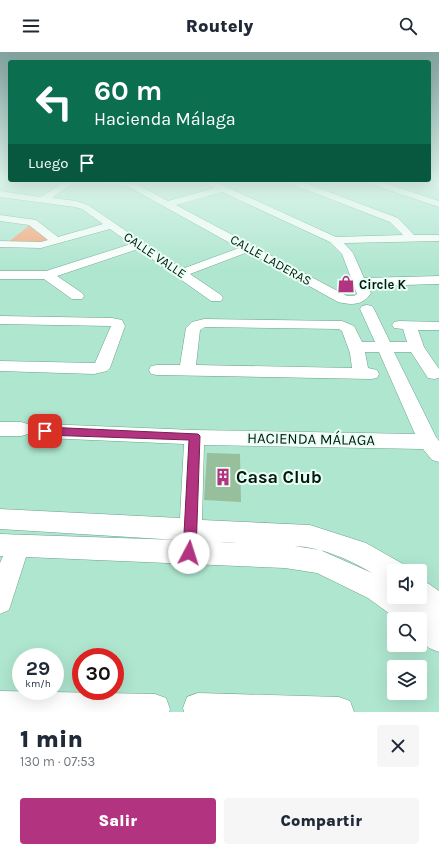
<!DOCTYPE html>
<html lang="es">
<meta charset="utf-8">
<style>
:root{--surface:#fff;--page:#f6f6f7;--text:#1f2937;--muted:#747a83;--accent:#b2337f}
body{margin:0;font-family:Karla,sans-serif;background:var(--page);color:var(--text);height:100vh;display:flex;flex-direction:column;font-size:15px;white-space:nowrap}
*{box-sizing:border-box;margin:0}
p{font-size:13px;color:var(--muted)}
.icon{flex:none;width:22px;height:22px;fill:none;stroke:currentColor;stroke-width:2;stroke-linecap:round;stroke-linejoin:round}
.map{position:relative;height:660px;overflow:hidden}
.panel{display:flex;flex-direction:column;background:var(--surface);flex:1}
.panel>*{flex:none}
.banner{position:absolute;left:8px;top:8px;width:423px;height:122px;border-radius:4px;box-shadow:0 4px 16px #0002;background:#0b6e4f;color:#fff;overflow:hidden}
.tools{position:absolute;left:387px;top:512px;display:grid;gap:8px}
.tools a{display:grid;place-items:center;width:40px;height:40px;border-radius:4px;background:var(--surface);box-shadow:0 4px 16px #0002;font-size:20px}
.speed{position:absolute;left:12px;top:596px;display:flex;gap:8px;font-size:20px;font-weight:700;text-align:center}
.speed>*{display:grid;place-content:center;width:52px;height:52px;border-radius:50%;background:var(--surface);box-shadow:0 4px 16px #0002;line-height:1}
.speed small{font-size:10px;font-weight:400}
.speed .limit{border:6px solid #d22;background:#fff;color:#111}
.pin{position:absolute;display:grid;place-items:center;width:34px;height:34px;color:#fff;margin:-17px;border-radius:8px;box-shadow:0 2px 6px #0006}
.me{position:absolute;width:44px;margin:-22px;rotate:5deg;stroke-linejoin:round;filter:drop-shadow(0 0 3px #0008)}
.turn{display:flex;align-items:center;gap:14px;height:84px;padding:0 20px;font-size:18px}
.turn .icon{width:52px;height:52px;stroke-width:2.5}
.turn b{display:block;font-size:28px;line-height:34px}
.then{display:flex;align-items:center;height:38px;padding:0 20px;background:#0003;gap:8px;font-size:15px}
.round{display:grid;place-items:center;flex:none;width:42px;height:42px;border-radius:4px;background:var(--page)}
.head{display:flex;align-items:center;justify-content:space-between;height:68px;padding:0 20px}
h1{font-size:24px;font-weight:800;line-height:30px}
.primary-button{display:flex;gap:8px;margin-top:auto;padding:8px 20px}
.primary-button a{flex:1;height:46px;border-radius:4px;background:var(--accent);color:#fff;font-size:16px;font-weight:800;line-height:46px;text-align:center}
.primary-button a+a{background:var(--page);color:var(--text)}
header{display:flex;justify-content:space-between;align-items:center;height:52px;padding:0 20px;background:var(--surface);font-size:18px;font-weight:800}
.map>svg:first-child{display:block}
</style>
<header><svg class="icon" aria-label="menu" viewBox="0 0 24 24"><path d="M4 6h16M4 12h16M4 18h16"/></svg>Routely<svg class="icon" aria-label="search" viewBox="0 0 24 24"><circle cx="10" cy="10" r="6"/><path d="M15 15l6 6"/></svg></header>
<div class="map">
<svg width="439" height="660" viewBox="0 0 439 660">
<rect width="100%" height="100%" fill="#afe6d0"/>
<path fill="#faa275" d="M31,172L53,189L41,192H6Z"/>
<path fill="#98bf9c" d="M207,401L240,402L241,450L204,448Z"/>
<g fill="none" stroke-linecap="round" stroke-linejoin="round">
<g stroke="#6da28d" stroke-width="1">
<path id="minor" d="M67,128H77L52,146L76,149L88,153L182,217L239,196L127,134L98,131L94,128H118L132,130L168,149L215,136L200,128H211L336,185L403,183L390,170L286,130L285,128H297L398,166L414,183H439V189L344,191L353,201L364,226L439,224V232L367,234L371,241C363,254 351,253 338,250L248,200L190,222L221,243L223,246L221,249H211L138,197L57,224L82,241L84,244L82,247H72L44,227H0V219H46L131,192L110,177L41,196L0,195V189L41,190L48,188L29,173L0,169V163L36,168L58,185L103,172L82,157L75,155L0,145V139L41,145ZM222,140L330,190L342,202L357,242L354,244H347L176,153Z
M364,128H376L439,149V155L365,130Z
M367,253L372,254L374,257L390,290H407L403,277L394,276L392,273L394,270L399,269L439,270V278H418L424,295L439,317V326L434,327L428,326L411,300H394L436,385L439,389V410L432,408L423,397L204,393L202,468L310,473L366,491L403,512L406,519H394V545H420V528L429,532L439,539V600L429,596L420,587V567H397L368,546L317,521L285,516L26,505L9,558L0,562V511L3,504H0V482L178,488L0,477V457L180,466L184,392L45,386L38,384L35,379L38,374L45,372L194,378L415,382L379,300H365L368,316L377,318L379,322L377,326L371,327L157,323L151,322L149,318L151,314L157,313H180L186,276L192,270L204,267L342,269L354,274L362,290H375L360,257L362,254ZM205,275L339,277L342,279L350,301L352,316L196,313L200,278ZM201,489H202L237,491ZM294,494C322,495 348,507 372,521L320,498Z
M0,264L112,266L122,268L125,274L110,316L107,319L94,322L0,319V309L95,311L111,274L0,272Z
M0,370H21L28,372L30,377L28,382L21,384H0Z
M0,639L155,642L166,646L170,657L169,660H0Z
M198,641L339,645L350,649L354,660H184L183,656L187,645Z"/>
</g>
<g stroke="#348ba7" stroke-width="1">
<path id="major" d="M431,126H439V130L432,128Z"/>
</g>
<use href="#minor" fill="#fff" fill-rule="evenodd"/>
<use href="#major" fill="#95dffb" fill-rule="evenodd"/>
</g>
<linearGradient id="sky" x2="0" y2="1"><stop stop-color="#82a29f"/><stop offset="0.58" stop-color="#dbf4ea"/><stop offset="1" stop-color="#dbf4ea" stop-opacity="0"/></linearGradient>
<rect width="439" height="218" fill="url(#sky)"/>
<path fill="#b2337f" stroke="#742153" d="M45,375L198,382L200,384L196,501L194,505L189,507L185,505L183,501L189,388L45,383L42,381L40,379L42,376Z"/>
<defs>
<g id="shop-bare" transform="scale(1.38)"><path d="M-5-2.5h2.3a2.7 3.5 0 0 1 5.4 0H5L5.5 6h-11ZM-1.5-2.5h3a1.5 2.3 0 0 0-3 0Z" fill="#b2337f" stroke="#e9fff5" stroke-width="2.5" paint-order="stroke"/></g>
<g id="building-bare" transform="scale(1.38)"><path d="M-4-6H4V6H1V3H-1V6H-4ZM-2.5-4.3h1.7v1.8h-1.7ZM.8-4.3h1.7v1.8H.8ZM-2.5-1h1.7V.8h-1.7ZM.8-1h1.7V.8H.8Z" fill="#b2337f" stroke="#e9fff5" stroke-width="2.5" paint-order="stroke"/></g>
</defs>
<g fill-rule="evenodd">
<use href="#shop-bare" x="346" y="232"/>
<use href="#building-bare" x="223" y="425"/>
</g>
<g text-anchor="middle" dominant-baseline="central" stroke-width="4" stroke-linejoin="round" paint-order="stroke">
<g font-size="13" fill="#031810" stroke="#e9fff5">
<text transform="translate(155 203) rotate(34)">CALLE VALLE</text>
<text transform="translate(271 208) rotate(29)">CALLE LADERAS</text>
</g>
<g font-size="13" font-weight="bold" fill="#031810" stroke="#e9fff5" text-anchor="start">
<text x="359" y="232">Circle K</text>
</g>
<g font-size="15" fill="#031810" stroke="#e9fff5">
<text transform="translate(311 387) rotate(1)">HACIENDA MÁLAGA</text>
</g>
<g font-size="18" font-weight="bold" fill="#031810" stroke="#e9fff5" text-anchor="start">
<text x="236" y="425">Casa Club</text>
</g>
</g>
</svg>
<div class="tools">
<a><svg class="icon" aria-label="sound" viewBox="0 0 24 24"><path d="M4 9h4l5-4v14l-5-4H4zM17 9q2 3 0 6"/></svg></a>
<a><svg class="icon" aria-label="search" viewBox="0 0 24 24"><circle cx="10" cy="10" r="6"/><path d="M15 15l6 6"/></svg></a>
<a><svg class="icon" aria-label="layers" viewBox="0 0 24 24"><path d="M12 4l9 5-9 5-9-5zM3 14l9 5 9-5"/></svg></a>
</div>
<div class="speed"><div>29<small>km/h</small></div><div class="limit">30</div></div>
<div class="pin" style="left:45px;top:379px;background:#d93025"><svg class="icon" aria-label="arrive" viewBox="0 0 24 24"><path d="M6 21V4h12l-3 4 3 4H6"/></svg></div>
<svg class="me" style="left:189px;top:501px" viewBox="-20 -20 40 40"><circle r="19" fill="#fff"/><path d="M0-13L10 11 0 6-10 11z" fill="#b2337f"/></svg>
<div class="banner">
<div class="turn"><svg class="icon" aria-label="left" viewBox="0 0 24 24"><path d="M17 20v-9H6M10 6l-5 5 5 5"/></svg><div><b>60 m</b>Hacienda Málaga</div></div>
<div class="then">Luego<svg class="icon" aria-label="arrive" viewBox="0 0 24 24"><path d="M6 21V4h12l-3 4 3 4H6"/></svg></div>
</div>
</div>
<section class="panel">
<div class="head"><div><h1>1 min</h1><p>130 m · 07:53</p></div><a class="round"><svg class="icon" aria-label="close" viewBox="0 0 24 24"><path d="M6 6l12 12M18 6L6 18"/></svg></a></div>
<div class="primary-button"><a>Salir</a><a>Compartir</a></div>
</section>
